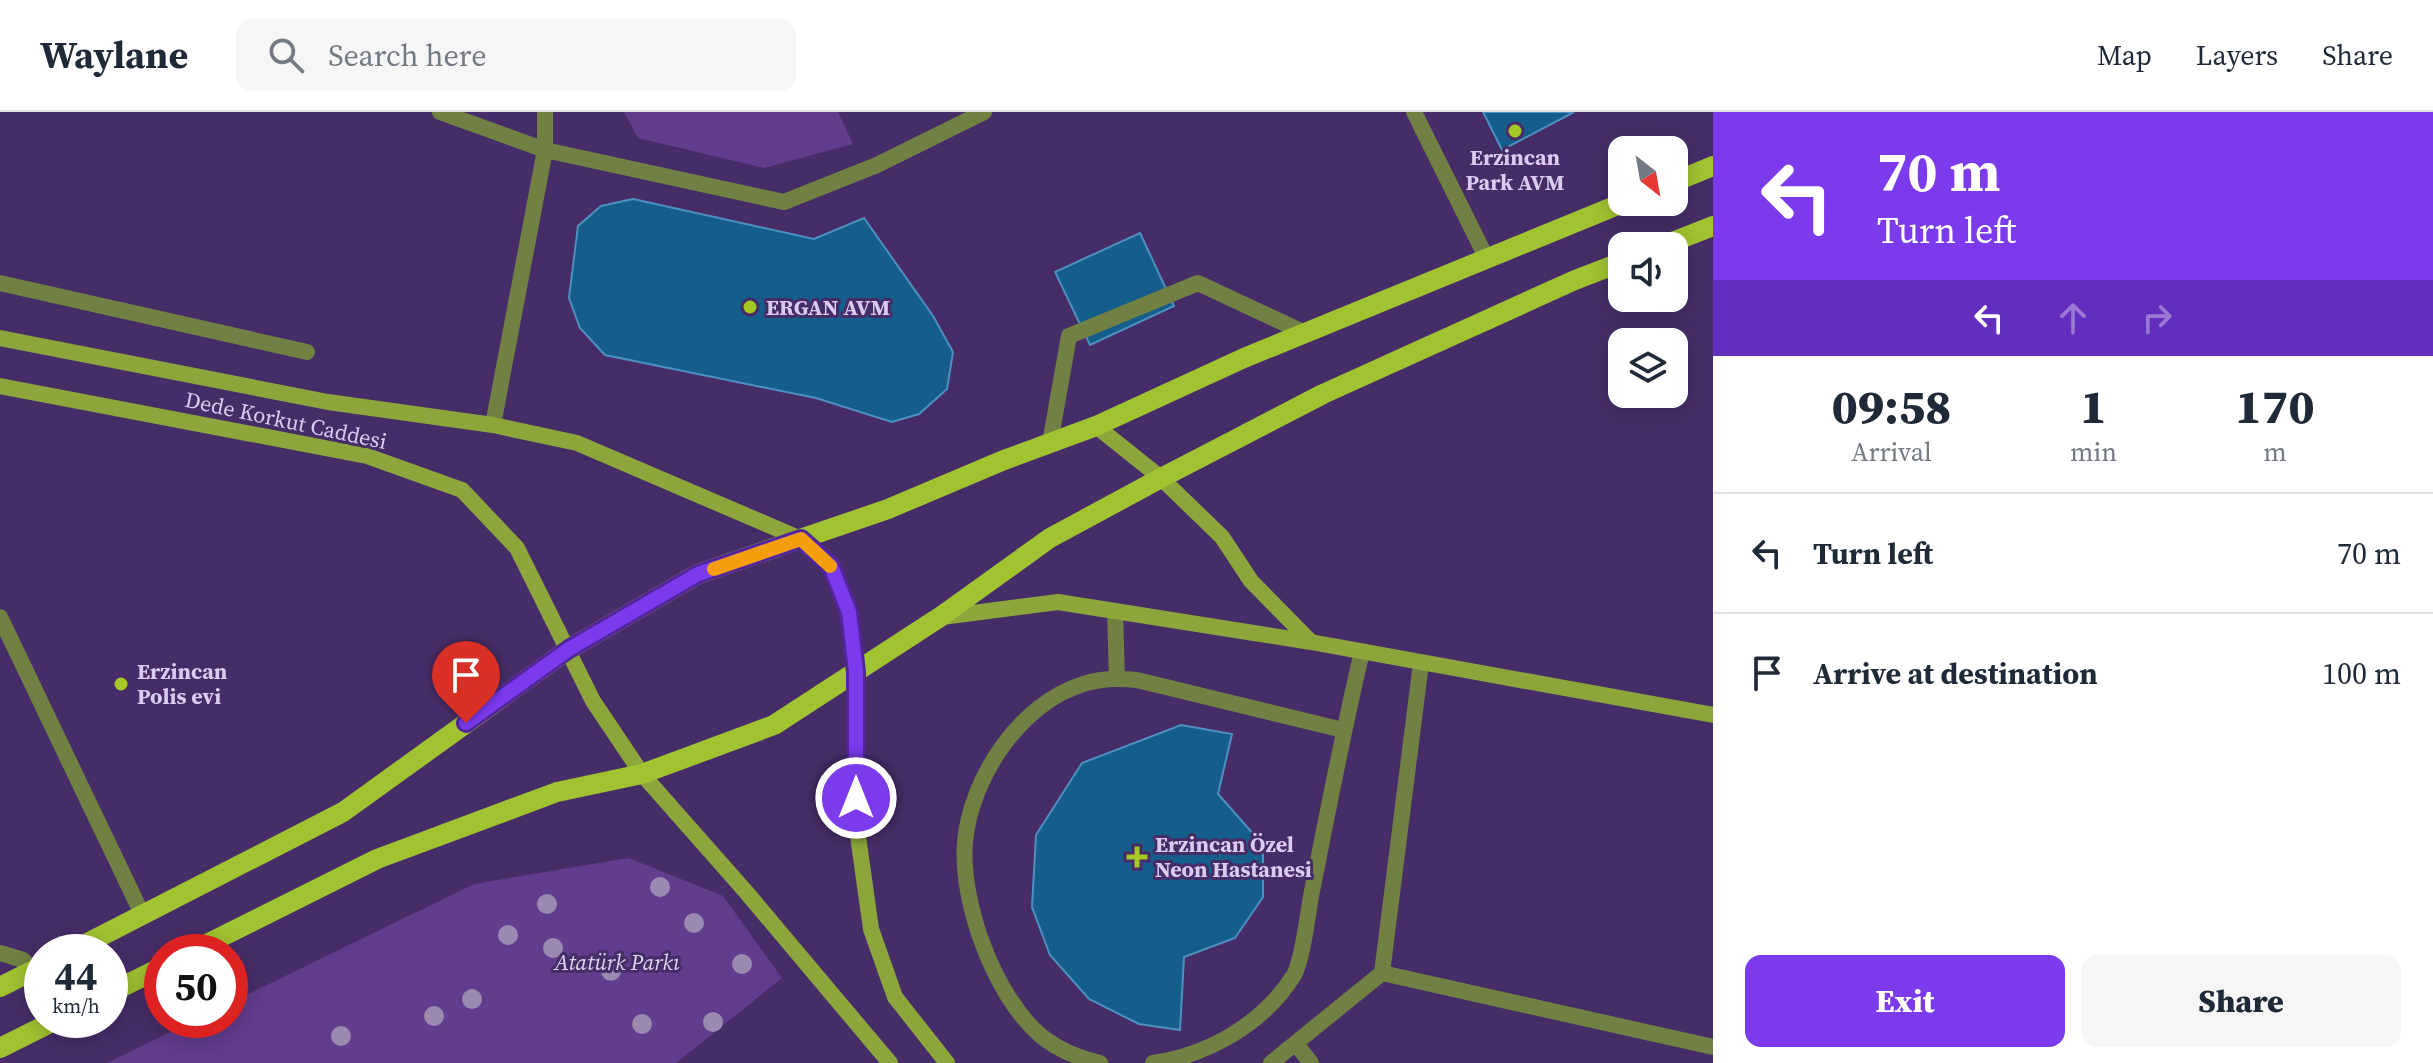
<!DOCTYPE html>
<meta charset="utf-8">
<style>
:root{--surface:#fff;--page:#f6f6f7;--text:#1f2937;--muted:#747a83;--line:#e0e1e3;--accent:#7c3aed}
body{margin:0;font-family:"Source Serif 4",serif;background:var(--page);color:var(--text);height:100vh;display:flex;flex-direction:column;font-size:30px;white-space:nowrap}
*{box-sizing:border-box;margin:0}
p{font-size:26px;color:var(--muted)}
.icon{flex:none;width:44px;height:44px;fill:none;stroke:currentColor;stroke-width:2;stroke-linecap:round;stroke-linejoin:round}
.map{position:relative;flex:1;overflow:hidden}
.side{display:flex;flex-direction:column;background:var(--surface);width:720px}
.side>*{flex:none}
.top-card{background:#7c3aed;color:#fff;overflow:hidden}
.needle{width:52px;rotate:149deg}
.controls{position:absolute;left:1608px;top:24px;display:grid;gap:16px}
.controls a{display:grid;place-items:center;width:80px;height:80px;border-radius:16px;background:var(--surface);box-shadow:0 4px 20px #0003;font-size:40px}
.speed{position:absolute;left:24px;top:822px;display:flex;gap:16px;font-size:40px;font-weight:700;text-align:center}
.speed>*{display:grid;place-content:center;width:104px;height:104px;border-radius:50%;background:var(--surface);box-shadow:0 4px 20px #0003;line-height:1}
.speed small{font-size:20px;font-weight:400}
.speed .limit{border:12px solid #d22;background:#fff;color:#111}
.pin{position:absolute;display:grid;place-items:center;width:68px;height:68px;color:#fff;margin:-82px -34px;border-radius:50% 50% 50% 0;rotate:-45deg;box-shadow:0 0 8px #0007}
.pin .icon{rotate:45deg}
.me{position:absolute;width:88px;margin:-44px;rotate:0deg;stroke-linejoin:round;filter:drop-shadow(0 0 6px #0008)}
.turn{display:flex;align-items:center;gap:28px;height:168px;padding:0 32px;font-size:36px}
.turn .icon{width:104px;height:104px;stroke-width:2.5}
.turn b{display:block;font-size:56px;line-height:68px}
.lanes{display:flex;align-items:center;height:76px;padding:0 32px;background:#0003;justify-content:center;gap:40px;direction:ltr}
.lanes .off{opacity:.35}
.eta{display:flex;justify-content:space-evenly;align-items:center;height:136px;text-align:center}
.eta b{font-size:48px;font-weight:800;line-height:56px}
.primary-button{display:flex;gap:16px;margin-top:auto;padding:16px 32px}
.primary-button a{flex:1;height:92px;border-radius:16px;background:var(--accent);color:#fff;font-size:32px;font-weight:800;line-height:92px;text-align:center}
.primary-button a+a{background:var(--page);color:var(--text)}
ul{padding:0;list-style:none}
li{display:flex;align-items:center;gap:24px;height:120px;padding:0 32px;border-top:2px solid var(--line)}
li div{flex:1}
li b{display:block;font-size:30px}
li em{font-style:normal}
header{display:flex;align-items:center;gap:48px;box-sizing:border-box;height:112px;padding:0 40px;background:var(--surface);border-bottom:2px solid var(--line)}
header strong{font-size:38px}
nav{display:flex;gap:44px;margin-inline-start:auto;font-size:28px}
.search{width:560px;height:72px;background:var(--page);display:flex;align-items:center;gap:20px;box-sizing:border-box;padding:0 28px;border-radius:16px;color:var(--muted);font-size:30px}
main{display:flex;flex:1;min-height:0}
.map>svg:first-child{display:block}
</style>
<header>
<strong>Waylane</strong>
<div class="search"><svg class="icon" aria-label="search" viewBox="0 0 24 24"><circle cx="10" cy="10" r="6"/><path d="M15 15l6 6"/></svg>Search here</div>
<nav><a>Map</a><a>Layers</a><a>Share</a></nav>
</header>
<main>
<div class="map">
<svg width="1713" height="951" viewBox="0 0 1713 951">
<rect width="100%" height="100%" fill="#472d68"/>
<path fill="#613d8e" d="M624,0H838L853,32L764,56L638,26Z
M629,746L723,784L782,866L676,951H107L195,908H230V891L474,772Z"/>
<path fill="#155e8b" stroke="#4d90c0" stroke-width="2" d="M1483,0H1574L1502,38Z
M633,87L814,127L864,106L933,204L953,240L947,277L919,302L892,310L816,286L605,243L580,216L569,186L578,114L601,94Z
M1140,121L1174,194L1090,233L1055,160Z
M1181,613L1232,622L1218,682L1263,733V785L1235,826L1184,845L1180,918L1139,912L1089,887L1050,843L1032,795L1036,723L1082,651Z"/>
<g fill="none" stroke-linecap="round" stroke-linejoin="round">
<path stroke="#708143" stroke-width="16" d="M1050,331L1069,224L1198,171L1305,221
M1115,499L1117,566
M0,841L23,848L33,859
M1100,951C1078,946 1058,938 1040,923C994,883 960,790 965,730C971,665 1020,592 1083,572C1101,566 1119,566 1137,568L1343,618
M1153,951C1209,943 1264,911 1294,863C1303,847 1308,799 1312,779C1328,699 1343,619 1362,540"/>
<path stroke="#708143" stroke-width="16" d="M440,0L545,38L784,90L877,53L984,0
M1414,0L1487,147
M0,171L307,240
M493,313L545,38V0
M0,505L143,804
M1382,861L1713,935
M1296,932L1311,951
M1271,951L1382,861L1421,551"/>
<path stroke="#8ca63c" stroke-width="16" d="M0,226L328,290L493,313L577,331L801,427L831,454L849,500L856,560L857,717L871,817L895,885L947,951
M0,274L367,344L462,378L517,436L593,589L642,662L747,781L890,951
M1096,314L1161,366L1222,425L1251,469L1311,530
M942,505L1058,490L1311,530L1713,603"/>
<path stroke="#a1c331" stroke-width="20" d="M1674,70L1713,54
M1662,134L1713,114
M70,840L343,700L569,537L698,462L888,397L1004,348L1096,314L1244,246L1625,90
M191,840L377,747L557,680L642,662L774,613L940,505L1050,426L1161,366L1323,282L1575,168L1622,150
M0,875L42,854
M110,881L162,855
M0,936L56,908"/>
</g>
<g fill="#9a89b1">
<circle cx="660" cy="775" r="10"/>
<circle cx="547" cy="792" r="10"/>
<circle cx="694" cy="811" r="10"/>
<circle cx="508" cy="823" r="10"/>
<circle cx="553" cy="836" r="10"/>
<circle cx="742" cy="852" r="10"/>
<circle cx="611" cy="859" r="10"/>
<circle cx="472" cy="887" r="10"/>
<circle cx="434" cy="904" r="10"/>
<circle cx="713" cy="910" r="10"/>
<circle cx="642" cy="912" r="10"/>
<circle cx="341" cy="924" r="10"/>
</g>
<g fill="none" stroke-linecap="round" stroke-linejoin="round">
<g stroke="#51269a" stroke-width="20">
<path id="route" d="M466,611L569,537L698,462L801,427L831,454L849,500L856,560V686"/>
</g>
<use href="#route" stroke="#7c3aed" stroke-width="14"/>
<path stroke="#f59e0b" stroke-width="14" d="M714,457L801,427L830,454"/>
</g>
<g fill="#a5c823" stroke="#472d68" stroke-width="3">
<circle cx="1515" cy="19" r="8"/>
<circle cx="750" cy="195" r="8"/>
<circle cx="121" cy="572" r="8"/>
<path d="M1133 733h8v8h8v8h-8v8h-8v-8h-8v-8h8z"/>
</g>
<g text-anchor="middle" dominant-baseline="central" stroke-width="6" stroke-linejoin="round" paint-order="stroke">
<g font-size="22" font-weight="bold" fill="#d9ccf0" stroke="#472d68" text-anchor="start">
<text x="1515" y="45" text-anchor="middle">Erzincan<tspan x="1515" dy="25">Park AVM</tspan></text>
<text x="766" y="195">ERGAN AVM</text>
<text x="137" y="559">Erzincan<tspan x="137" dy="25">Polis evi</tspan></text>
<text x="1155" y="732">Erzincan Özel<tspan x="1155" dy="25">Neon Hastanesi</tspan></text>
</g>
<g font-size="22" fill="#d9ccf0" stroke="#472d68">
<text transform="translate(286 308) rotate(12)">Dede Korkut Caddesi</text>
</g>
<g font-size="22" font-style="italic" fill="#ddd5ed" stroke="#472d68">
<text x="617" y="850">Atatürk Parkı</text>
</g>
</g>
</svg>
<div class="controls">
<a><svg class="needle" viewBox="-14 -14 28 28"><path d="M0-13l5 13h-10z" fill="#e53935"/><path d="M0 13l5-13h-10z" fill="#747a83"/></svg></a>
<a><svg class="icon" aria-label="sound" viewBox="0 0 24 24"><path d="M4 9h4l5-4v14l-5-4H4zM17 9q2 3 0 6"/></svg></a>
<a><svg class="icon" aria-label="layers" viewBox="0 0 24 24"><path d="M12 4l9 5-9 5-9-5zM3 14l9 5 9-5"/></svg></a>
</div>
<div class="speed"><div>44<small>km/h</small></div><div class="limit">50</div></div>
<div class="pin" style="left:466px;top:611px;background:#d93025"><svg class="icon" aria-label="arrive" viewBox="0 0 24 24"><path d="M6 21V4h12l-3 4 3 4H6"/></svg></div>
<svg class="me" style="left:856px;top:686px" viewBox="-20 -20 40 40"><circle r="17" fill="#7c3aed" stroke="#fff" stroke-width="3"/><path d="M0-11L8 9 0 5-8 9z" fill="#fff"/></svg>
</div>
<section class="side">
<div class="top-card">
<div class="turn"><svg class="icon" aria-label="left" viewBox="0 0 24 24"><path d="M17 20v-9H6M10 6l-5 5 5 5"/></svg><div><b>70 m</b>Turn left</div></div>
<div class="lanes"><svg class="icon" aria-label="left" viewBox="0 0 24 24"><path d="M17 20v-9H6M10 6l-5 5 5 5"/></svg><svg class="icon off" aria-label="ahead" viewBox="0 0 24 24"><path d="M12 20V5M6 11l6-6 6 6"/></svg><svg class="icon off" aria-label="right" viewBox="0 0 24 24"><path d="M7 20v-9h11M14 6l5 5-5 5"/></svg></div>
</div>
<div class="eta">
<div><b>09:58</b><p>Arrival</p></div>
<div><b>1</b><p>min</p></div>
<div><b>170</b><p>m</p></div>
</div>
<ul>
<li><svg class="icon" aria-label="left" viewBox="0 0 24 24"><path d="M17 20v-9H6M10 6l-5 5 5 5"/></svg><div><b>Turn left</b></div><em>70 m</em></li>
<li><svg class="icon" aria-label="arrive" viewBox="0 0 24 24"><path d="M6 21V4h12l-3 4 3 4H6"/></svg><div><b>Arrive at destination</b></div><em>100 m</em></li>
</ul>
<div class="primary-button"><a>Exit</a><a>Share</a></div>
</section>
</main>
